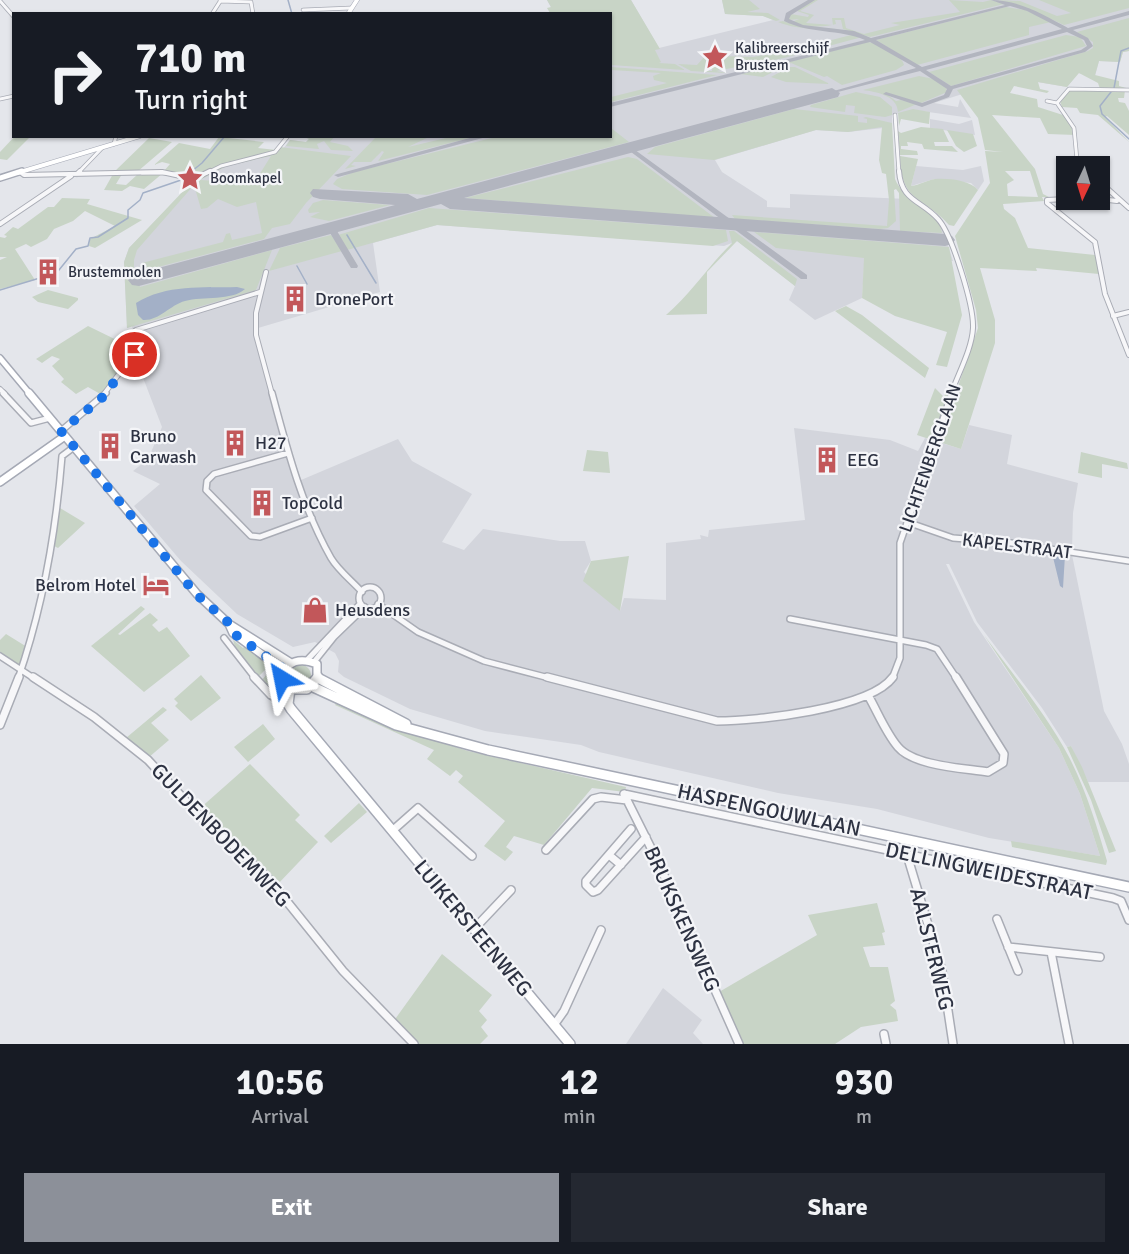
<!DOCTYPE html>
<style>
:root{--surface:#171b24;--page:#242831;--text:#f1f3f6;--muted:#9ea1a6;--accent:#8c9099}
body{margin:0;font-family:Signika,sans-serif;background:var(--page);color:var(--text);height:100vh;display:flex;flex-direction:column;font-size:22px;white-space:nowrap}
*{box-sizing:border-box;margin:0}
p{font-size:20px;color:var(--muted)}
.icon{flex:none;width:33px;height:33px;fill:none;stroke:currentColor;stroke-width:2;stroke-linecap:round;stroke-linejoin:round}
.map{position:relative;height:1044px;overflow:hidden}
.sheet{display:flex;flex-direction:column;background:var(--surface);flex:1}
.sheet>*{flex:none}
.banner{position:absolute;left:12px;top:12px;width:600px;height:126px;border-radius:0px;box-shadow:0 2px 4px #0004;background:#171b24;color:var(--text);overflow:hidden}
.needle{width:39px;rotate:184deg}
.buttons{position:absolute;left:1056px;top:156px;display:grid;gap:12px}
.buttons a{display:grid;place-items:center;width:54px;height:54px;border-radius:0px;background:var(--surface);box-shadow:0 2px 4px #0004;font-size:30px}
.pin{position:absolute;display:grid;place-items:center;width:51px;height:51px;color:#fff;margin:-26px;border:3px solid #fff;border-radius:50%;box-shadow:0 2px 6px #0007}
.me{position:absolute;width:66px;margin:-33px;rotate:325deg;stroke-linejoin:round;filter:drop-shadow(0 0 4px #0008)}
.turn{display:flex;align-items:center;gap:21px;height:126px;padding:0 24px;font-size:27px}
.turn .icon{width:78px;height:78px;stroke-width:2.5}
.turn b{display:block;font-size:42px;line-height:51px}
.eta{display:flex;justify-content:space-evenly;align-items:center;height:102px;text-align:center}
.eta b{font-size:36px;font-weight:700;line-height:42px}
.action{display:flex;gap:12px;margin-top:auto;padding:12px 24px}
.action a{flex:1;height:69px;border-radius:0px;background:var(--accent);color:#fff;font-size:24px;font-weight:700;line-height:69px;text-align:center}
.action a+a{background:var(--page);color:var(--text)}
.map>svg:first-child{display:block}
</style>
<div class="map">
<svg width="1129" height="1044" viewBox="0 0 1129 1044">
<rect width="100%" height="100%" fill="#e4e6eb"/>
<path fill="#d3d5dc" d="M547,0H631L659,48L773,20L763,16L725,14L722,0H1129V51L1123,52L1120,62L1099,61L1095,76L1078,73L1067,87L1013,78L934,103L958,107L960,99L971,118L914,110L892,115V127L848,132L816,130L715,160L722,172L767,201V207L790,208V194L908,199L931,215L943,230L953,261L865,253L862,298L815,320L789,300L795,286L737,241L724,246L437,225L373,243L380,292L258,328L259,349L301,480L398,439L412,461L472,494L442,542L464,550L483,529L560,541H585L591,561L584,572L620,611L624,598L666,600V543L701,539L700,535L708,537L709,530L805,520L794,428L890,440L918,451L925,438L961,449L969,425L1012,435L1007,464L1078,483L1073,513L1072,550L1005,540L954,536L1072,555L1104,711L1122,744L1129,764V782H1088L1071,746L1067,747L1042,708L977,622L949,564H946L974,622L1059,748L1080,794L1100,856L989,838L877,809L778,793L599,752L581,745L485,731L410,709L344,677L338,672L339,661L335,653L315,642L293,647L237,614L181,561L134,506L160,484L133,471L148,459L162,427L135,357L138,351L132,326L127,328L124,262L129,248L195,180L227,165L282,150L290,140L306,142L311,137L610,136V14L554,13Z
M930,119L959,124L972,120L975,135L930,128Z
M916,166L963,170L981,166L984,181L978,190L971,183L934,179L911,186Z
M663,988L702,1020L693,1033L703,1044H626Z"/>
<path fill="#c8d4c6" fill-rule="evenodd" d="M547,0H631L660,49L655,50L661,62L659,63L675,64L685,70L611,65L610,14L550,13L547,8L551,7Z
M722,0H749L760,9L747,12L768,13L780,20L776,21L763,16L725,14Z
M814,0H818L800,11L814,15L806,23L833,25L832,18H844L846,28L864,34L900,25L891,23L960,12L949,0L983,2L991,0L1004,4L870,37L843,29L841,20H835L836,24C824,28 804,27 792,22L799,19L789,20L788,16L791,14L808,17L809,15L797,11Z
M999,0L1020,1L1057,16L1071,13L1039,0H1129V8L1064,25L1027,8Z
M1006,7L1025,10L1051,22L1029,27V35L917,65L876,40Z
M1129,18V51L1123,52L1120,62L1099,61L1095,75L1119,81V86L1126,88L1106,91L1125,90L1124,98H1118L1119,102L1125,103L1129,111V135L1107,116L1105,117L1129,142L1098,115L1080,113L1077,108L1062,107L1060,101L1068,91L1100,89L1098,83L1079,73L1067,87L1038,82L1040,89L1049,91L1047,93L1014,86L1010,93L1037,99L1038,107L1066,116L1076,135L1048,134L1040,118L992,115L1035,169L1043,194L1051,198H1066L1042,197L1044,201L1003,204L1004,209L1015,218L1028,248L1095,255L1099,274L1036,268L1037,271L980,268L995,320V343L961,449L939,442L978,328L976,310L955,236L990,183L985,151L1003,152L985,150L978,118L957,90L1088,51L1093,48V42L1077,32ZM1005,171H1030L1038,197L1008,196L1007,184L1014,180Z
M783,21L799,26L836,29L862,37L784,58L716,71L727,73H725L691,71L678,64L697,65L705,56L709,55L711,57L707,71H712L713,60L719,56L753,57L793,50L851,35C828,26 802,32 778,22Z
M1066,35L1080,37L1086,46L951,86L929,72Z
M867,42C878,43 902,54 904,65L896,70L842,85L827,76L824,77L791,63L763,77L740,74Z
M611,67L717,75L611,102V97L667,83L654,80L653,76L661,73L611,70Z
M789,67H795L830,84L786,82L771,77Z
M919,76L934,79L946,87L947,92L921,103L885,93L896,101L901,100L917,104L898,112C897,95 876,92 863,90Z
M856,92L880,97L892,107V115L885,117L854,113L855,106L846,105L845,112L810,107L811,105Z
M794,109L858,116V122L867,123V119L863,118L866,117L892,123L895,179C904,202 940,212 942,233L900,231L899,193L896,189L894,190L896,221L888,228L880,229L735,219L732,215L887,226L889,200L886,174L882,173L879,160L882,127L848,132L816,130L714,160L647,154L655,147Z
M913,109L930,112L929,124L901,119L899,126L898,113Z
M921,127L943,129L949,142H934L935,146H952L958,152L924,149L922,144L907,142L908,146H901V149L917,151L918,155H900L898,131L901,133Z
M611,128L629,142L427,195L342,189L333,184L337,179L354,172L496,137L610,136Z
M947,130L973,134L977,146L964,152L956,146Z
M15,136L30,137L7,160L0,159V152Z
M302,136L334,137L330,142L348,146L353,151L331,150L324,141L317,144L319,149L286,146L290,140L306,142L309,139Z
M219,137L264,142L258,148L276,150L215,167L195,178L164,171L170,164L162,162L154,165L179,143L210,149Z
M376,137H429L408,147L450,137H474L378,161L384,152L382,151L371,162H354L351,165L356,166L345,169Z
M149,138L172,142L137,172L113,173Z
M280,147L351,156L306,203L290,224L272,228L264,239L143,271L142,263L223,242L226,234L230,233L232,240L262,233L256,202L237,207L218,199L207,208L201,209L194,185L137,250L134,260V273L131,274H136L140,287L272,250L256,290L127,328L124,262L129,248L189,185L204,174L227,165L277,152ZM271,156L254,183L200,180L227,166Z
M900,156L918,159L911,186C920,185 927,180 935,179C948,178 970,180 978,190L954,226L949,225C923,195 901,204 900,156Z
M628,157L637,159L715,218L465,198Z
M163,173L144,189L130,186L122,191L104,190L113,174H122L116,184L126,185L138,174Z
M62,198L90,199L87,204L142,220L95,248L89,246L90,239L115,226L85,211L73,221L54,229L47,239L31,247L26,244L15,249L35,280L0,289V260L7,257H0V237L5,238L7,236L4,235L13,227L18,229L48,207H54Z
M323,200L390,205L329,221L310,217L320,212L309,213L308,210L313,203Z
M429,208L726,230L728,241L713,246L437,225L347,250L338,235Z
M729,231H734L797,279L795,286L737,241L707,272V314L666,315C691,294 708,266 732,243Z
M754,232L949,247L962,315L947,367L936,365L947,332L895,316L862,298L864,258L776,248Z
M331,235L342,251L269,271L280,248Z
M48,290L78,298V300L68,309L38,302L32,297Z
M846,306L862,315L929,368L925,378L835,311Z
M88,326L133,348L129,358L102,395L88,387L76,394L61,382L64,379L52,366L60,359L52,356L42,363L36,359Z
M949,386L951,387L932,440L917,435L935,388L944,397Z
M587,450L608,452L610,473L583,471Z
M1081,452L1127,463L1128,469L1102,464V478L1078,473Z
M60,508L85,523L58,548L52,545Z
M629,556L620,611L583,581L591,561Z
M141,606L145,609L118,634L120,635L150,613L158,620L152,625L159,632L167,627L190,656L144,692L91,646Z
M6,634L27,647L22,668L0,654V640Z
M984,635C1013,675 1046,713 1069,757C1086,790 1097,826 1107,861L1106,865L1012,847L1011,841L1100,856L1080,794L1059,748Z
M233,640L243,648L245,646L271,664L258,677L235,647Z
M291 675a10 10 0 1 1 20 0a10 10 0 1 1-20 0Z
M274,666L280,671V677L287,699L277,698L261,681Z
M201,675L221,698L191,721L175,706L178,703L174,699Z
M337,702L418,735L468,751L626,787L625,792L592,788L544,845L514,836L506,847L513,852L505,861L484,846L505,821L458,782L463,776L456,770L450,776L427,759L434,750L335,705Z
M163,707L167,710L151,723L169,740L148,758L126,738Z
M263,724L275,739L248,762L234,747Z
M1071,746L1082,767L1116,851L1109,853L1091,800L1067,747Z
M250,764L300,815L295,820L318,842L277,885L198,810Z
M359,803L367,812L331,843L324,836Z
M877,903L885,932L882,933L885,945L863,947L870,967H888L895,1001L890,1005L896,1010L898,1021L861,1027L835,1044H744L719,992L817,935L808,915Z
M442,954L492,995L479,1011L487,1020L481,1027L488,1036L480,1044H417L393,1022Z"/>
<path fill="#a3b0c7" d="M237,287L245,289C232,301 203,296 185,301C170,305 159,321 143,320L138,315L136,303C166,284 203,288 237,287Z
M1052,553L1065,555L1063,588L1060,586Z"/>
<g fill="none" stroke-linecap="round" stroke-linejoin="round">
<path stroke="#a3b0c7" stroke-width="1.5" d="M288,0L292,14
M1114,88L1121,51L1129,48
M1111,92L1100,106L1102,114L1129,139
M187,175L202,163L225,136
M347,235L376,283
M297,266L307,284
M59,270L76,249L88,246L90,238L98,237L128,218V210L140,200L143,193L184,179
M0,290L53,274"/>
<path fill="#b2b5bf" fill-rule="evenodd" d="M808,0H815L791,15L789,19L803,25L854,31L871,38L1005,5L991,0C1019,0 1044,15 1068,28L1129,11V15L1073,30L1088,38L1093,46L1085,52L953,89L949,97L922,107L883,94L886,92L922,103L944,95L947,89L920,71L830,94V92L916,68L870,42L610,107V103L865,40C839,29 810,34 784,21L786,13ZM1010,6L1027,11L1062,29L922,67L876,40ZM1067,32L1084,40L1087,46L1081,50L951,86L926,70Z
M477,136H490L338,177L334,175Z
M627,147H631L807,275V279H801L627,149Z
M328,226H334L358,266L357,268H351L327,228Z"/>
<path fill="#b2b5bf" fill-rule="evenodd" d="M832,88L840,93L838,97L464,198L945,234L952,236L955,240L952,244L945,246L450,209L441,204L139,286L132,285L128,280L132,275L395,205L320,199L313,197L310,193L313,189L408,194L417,199Z"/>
<g stroke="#a9acb5" stroke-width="4.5">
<path id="minor-far3" d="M0,1L14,17
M220,1L251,2L253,14
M303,10L351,8
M212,14L221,0
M0,99L14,96
M1047,101L1057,103L1074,128L1077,160L1082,166
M1057,103L1069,89L1129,90
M895,115L899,173
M114,144L116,136
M78,173L102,148
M142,173H166
M207,173L221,166L275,152L288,136"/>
</g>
<g stroke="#a9acb5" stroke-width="6">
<path id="minor-far2" d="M899,171C901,201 921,200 938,219C952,234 974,306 973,328C972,349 958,374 951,394
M20,172L24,175L162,172L194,179L210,171
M77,174L80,171
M1100,182L1129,208
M1100,199L1117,201
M1047,200V203L1095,242L1105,294L1129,355
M1047,200L1066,199
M0,224L71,176
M266,272L256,313V335L272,394
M1113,316L1129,312
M0,389L5,394
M104,394L136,351L132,334L136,330L260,292"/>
</g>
<g stroke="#a9acb5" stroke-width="8">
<path id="minor-far1" d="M3,393L31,423L50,418
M272,393C287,449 302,507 331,558C338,570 352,581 362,592
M61,431L106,393
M288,453L214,474L207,481L206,490L251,536L260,537L312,518
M907,522L953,538L1005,542L1129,561
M359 598a11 11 0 1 1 22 0a11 11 0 1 1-22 0Z
M378,604L418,632L484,661L553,679
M790,619L926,645L937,649L957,679
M224,638L256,679
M0,656L35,679
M308,659L360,604
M314,662L334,637L365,607
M18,679C43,607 56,532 62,456L74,447
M892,679L900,658V543L952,393"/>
</g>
<g stroke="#a9acb5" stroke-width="10">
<path id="minor" d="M33,677L94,717L148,760L195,811L268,878L343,971L414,1044
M254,677L271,695L288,704
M547,677L717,721C756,721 870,709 893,677
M869,697C878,713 886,733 898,747C914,766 963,768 988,772L1003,763L1004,754L956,677
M0,725L19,677
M624,794L1113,898L1121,901L1129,920
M624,794L659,864L739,1044
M631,829L586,881V885L593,892L598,890L646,837
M392,831L418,808L472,856
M546,850L593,799L601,797L627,800
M609,855L621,865
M907,855L942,971L953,1044
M997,919L1018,971
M474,929L511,890
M1008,947L1100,957
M1051,952L1069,1044
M554,1025L564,1011L601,930
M884,1034L886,1044"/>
</g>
<g stroke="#a5a9b5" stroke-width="5">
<path id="major-far3" d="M348,14L357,0
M17,173L140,136"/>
</g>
<g stroke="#a5a9b5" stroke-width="8">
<path id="major-far2" d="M0,178L22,171
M0,358L30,394"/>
</g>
<g stroke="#a5a9b5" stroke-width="10">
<path id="major-far1" d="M29,393L197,594L229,624L291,663
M0,482L65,436
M229,624L233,633L284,671
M283,679C285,659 302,658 317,664V679"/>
</g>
<g stroke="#a5a9b5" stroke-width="12">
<path id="major" d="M283,677V683L290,689H307L318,677
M318,678L406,724
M311,686L396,725L488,750L1129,887
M290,689L288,704L291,709L570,1044"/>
</g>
<use href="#minor-far3" stroke="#f7f7f9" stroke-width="3"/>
<use href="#minor-far2" stroke="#f7f7f9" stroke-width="4"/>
<use href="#minor-far1" stroke="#f7f7f9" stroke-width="5"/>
<use href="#minor" stroke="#f7f7f9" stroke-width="7"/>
<use href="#major-far3" stroke="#fff" stroke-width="4"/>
<use href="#major-far2" stroke="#fff" stroke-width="5"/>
<use href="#major-far1" stroke="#fff" stroke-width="7"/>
<use href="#major" stroke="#fff" stroke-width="9"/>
</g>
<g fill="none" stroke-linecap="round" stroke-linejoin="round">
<path stroke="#1a73e8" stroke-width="10" stroke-dasharray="0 18" d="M135,355L101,399L61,431L196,594L230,624L233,633L281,667L284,671L282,679"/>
</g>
<defs>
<g id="sight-bare" transform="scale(2.07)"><path d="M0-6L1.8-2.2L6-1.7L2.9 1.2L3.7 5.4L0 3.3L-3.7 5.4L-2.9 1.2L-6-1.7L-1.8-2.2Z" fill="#c2575a" stroke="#f4f5f8" stroke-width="2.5" paint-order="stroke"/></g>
<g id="building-bare" transform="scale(2.07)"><path d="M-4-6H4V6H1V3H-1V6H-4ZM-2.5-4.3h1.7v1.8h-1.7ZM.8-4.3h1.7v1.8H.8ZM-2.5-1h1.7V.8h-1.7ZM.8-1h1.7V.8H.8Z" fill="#c2575a" stroke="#f4f5f8" stroke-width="2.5" paint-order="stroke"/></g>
<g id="hotel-bare" transform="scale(2.07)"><path d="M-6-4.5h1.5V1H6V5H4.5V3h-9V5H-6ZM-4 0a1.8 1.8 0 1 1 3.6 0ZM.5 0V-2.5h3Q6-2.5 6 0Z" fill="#c2575a" stroke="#f4f5f8" stroke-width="2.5" paint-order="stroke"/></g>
<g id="shop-bare" transform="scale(2.07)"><path d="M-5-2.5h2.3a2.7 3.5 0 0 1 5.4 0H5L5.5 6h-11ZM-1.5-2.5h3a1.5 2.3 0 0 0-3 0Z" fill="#c2575a" stroke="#f4f5f8" stroke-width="2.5" paint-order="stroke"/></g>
</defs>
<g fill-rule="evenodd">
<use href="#sight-bare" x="715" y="57"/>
<use href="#sight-bare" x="190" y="178"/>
<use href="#building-bare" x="48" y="272"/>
<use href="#building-bare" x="295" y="299"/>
<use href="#building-bare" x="235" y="443"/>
<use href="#building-bare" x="110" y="446"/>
<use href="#building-bare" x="827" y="460"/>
<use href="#building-bare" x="262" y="503"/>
<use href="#hotel-bare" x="156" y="585"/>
<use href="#shop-bare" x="315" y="610"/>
</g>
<g text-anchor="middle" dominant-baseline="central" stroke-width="4.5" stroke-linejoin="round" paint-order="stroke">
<g font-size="15" fill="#2d3242" stroke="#f4f5f8" text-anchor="start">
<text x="735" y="48">Kalibreerschijf<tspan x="735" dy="17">Brustem</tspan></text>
<text x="210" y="178">Boomkapel</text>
<text x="68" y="272">Brustemmolen</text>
</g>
<g font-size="18" fill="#2d3242" stroke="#f4f5f8" text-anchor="start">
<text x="315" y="299">DronePort</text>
<text x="130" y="436">Bruno<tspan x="130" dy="21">Carwash</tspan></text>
<text x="255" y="443">H27</text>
<text x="847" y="460">EEG</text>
<text x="282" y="503">TopCold</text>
<text x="136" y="585" text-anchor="end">Belrom Hotel</text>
<text x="335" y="610">Heusdens</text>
</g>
<g font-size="18" fill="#2d3242" stroke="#f4f5f8">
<text transform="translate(930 458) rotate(-71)">LICHTENBERGLAAN</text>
<text transform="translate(1017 546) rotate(7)">KAPELSTRAAT</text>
</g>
<g font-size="21" fill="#2d3242" stroke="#f4f5f8">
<text transform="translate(769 810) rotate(12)">HASPENGOUWLAAN</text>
<text transform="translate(221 835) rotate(46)">GULDENBODEMWEG</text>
<text transform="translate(989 871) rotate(12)">DELLINGWEIDESTRAAT</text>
<text transform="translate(682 919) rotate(66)">BRUKSKENSWEG</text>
<text transform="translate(473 928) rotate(50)">LUIKERSTEENWEG</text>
<text transform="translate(932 949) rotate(76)">AALSTERWEG</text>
</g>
</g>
</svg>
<div class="buttons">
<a><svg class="needle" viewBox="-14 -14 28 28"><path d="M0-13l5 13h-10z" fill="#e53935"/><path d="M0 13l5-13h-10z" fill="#9ea1a6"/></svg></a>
</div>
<div class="pin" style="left:135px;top:355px;background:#d93025"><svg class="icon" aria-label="arrive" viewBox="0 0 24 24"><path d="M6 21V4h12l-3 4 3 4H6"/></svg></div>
<svg class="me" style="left:282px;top:679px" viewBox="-20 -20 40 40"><path d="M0-17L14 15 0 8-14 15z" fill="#1a73e8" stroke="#fff" stroke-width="4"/></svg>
<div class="banner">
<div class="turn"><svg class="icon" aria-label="right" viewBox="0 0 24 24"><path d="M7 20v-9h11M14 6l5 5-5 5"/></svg><div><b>710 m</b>Turn right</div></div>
</div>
</div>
<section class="sheet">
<div class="eta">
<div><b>10:56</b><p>Arrival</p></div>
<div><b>12</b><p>min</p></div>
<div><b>930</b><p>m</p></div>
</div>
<div class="action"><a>Exit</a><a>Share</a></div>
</section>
